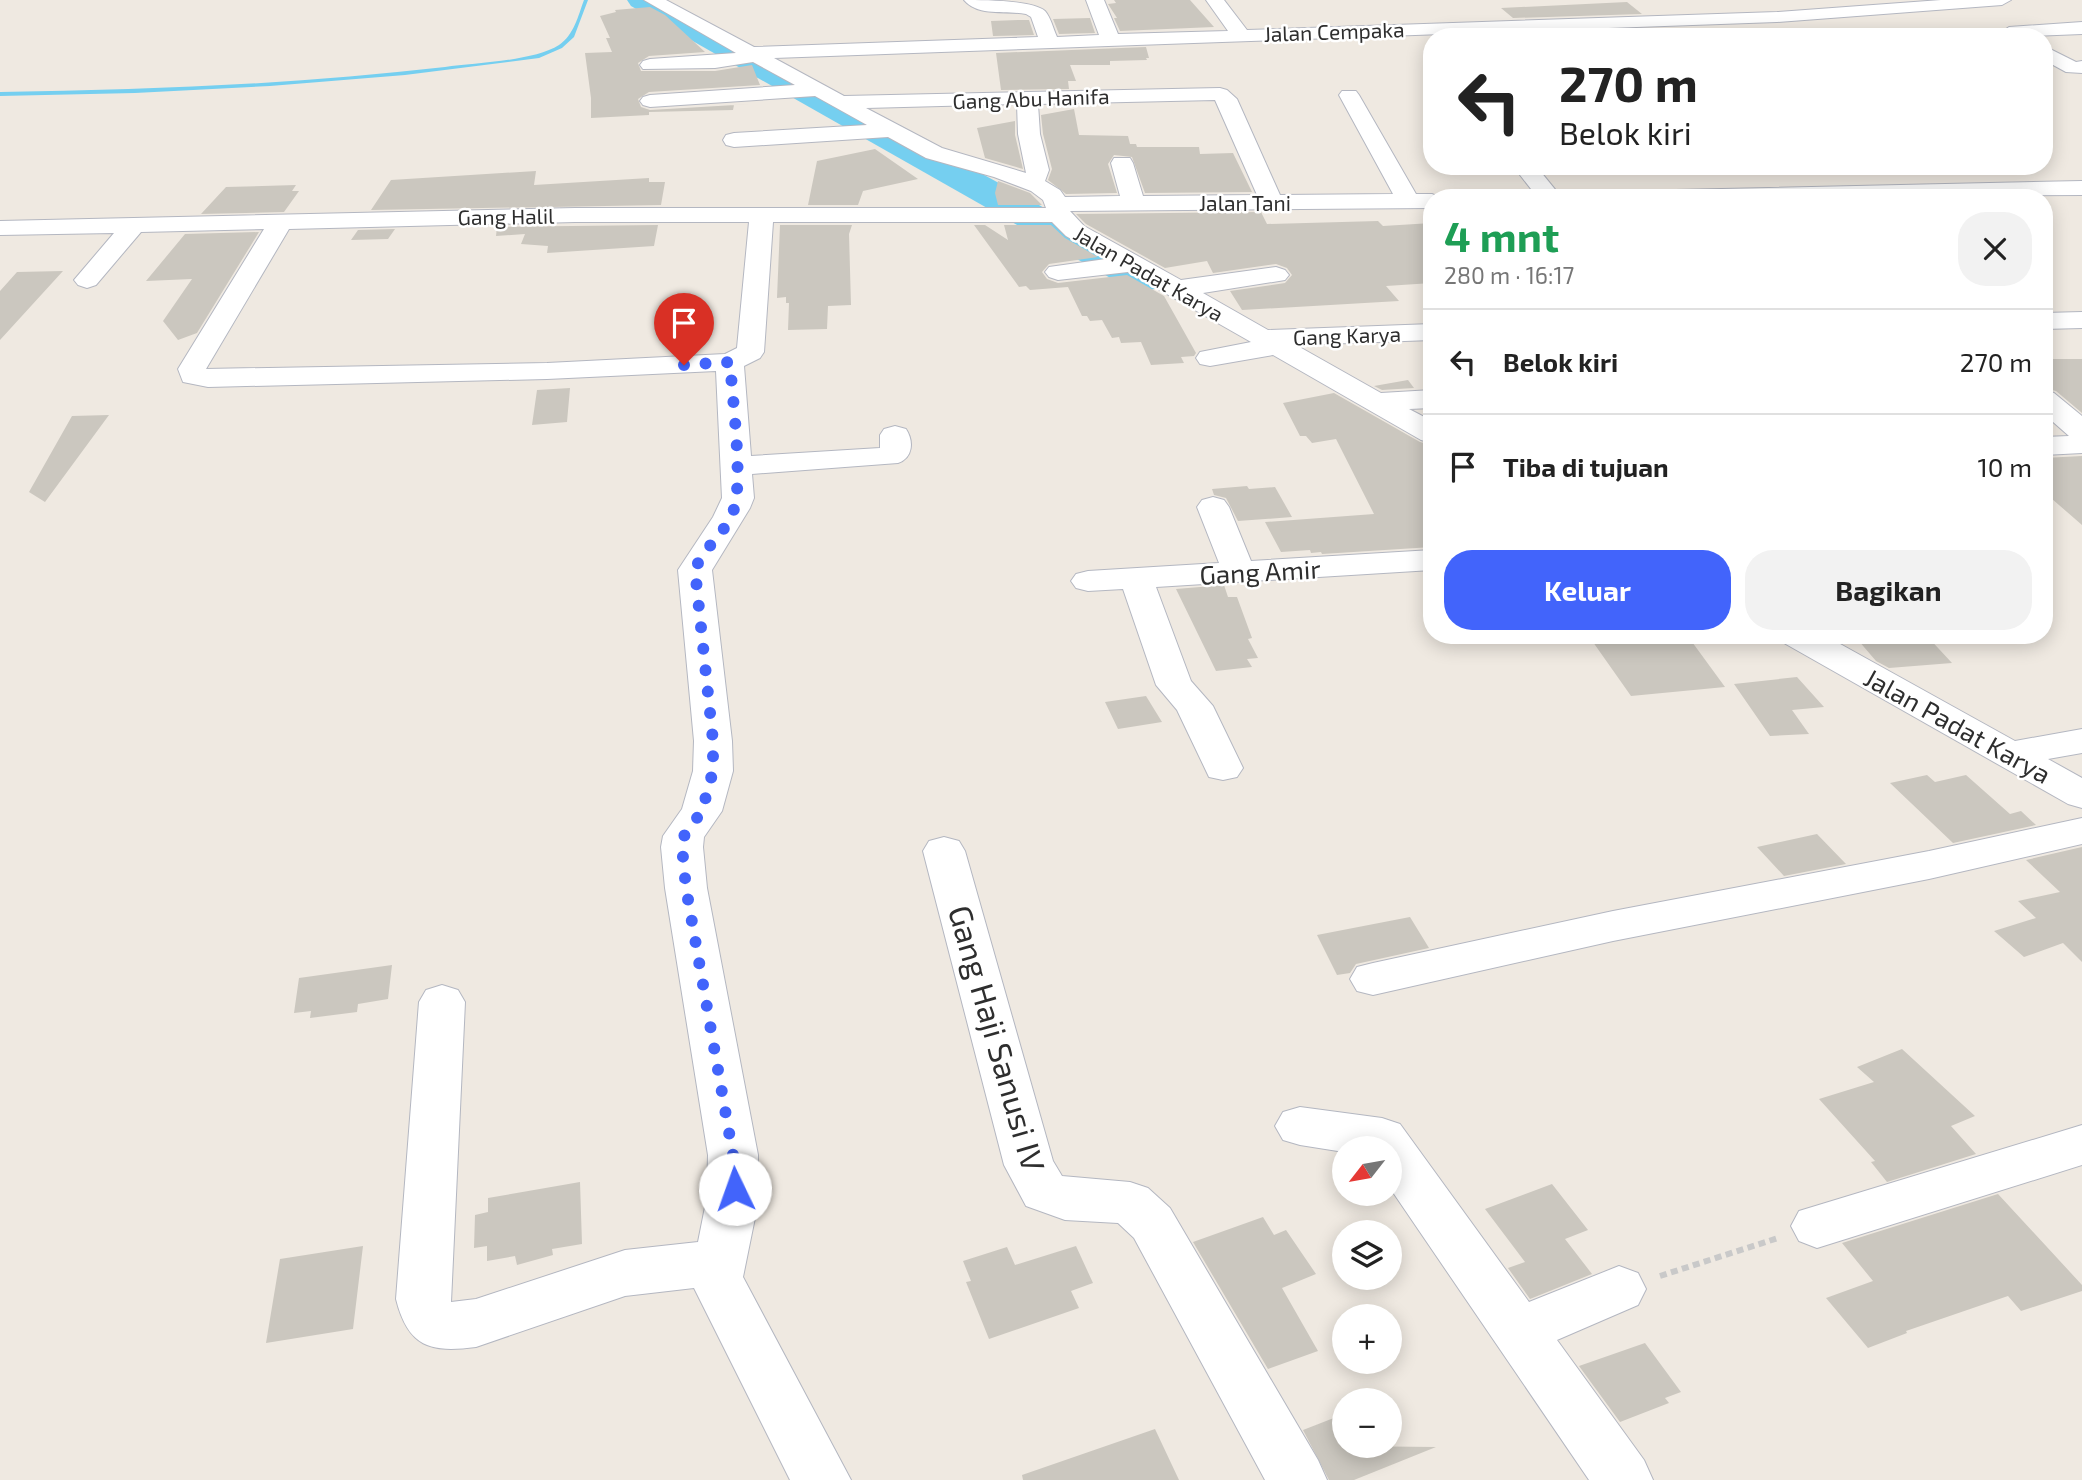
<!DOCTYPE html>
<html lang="id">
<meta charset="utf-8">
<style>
:root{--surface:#fff;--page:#f2f2f2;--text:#222;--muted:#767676;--line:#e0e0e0;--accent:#4264fb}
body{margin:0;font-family:"Exo 2",sans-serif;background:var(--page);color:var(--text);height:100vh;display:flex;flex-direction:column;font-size:26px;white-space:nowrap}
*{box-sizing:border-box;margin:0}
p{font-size:23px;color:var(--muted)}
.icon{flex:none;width:38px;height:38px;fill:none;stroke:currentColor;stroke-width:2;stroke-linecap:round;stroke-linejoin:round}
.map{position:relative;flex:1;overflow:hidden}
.panel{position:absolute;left:1423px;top:189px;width:630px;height:455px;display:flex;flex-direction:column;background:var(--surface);border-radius:28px;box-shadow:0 4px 18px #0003}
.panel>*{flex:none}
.hud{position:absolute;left:1423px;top:28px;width:630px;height:147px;border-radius:28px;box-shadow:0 4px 18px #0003;background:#fff;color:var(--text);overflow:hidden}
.needle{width:46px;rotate:239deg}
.tools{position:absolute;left:1332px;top:1136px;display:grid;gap:14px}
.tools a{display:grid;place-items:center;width:70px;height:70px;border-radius:50%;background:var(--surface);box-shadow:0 4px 18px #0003;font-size:35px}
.pin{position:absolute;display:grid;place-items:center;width:60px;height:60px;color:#fff;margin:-72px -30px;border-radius:50% 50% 50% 0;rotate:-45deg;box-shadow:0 0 7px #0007}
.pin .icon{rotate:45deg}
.me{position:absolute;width:77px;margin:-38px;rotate:357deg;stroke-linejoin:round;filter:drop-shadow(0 0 5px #0008)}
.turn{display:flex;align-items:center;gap:24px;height:147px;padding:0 21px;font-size:32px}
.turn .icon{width:91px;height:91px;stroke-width:2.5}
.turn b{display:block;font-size:49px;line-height:60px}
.round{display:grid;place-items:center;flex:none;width:74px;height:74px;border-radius:28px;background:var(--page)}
.overview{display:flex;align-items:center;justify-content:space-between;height:119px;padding:0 21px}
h1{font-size:42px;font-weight:700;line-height:52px;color:#1e9e55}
.primary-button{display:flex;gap:14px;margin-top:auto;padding:14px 21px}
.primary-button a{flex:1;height:80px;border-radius:28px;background:var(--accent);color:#fff;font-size:28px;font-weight:700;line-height:80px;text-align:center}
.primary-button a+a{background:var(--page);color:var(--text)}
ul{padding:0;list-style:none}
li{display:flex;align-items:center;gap:21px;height:105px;padding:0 21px;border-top:2px solid var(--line)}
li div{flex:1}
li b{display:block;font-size:26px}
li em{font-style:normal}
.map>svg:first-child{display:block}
</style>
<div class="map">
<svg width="2082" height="1480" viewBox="0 0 2082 1480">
<rect width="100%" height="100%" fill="#efe9e1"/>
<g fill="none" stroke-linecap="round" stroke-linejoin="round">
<path fill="#75cff0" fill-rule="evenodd" d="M584,0H588L574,37L562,48L539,58L405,75L270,86L135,93L0,96V92C149,90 297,84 445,67C475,63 534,61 559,45C574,35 578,16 584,0Z
M2002,193L2004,194V196L1905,198L1908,196Z"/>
<path fill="#75cff0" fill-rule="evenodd" d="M627,0H664L1158,270L1165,279L1158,288L1143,292L1128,288L631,6Z"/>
</g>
<path fill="#cbc7bf" d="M1114,0H1190L1214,27L1120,31L1114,18H1117L1108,4L1116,3Z
M1627,2L1642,14L1513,18L1501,8Z
M650,7L665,15L705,52L649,56L638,63L641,71H715L752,65L760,85L649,92L638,99L641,107L650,110L752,104L734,105L733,110L649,112V115L591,118V98L585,53L612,52L606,38H610L600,16L616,12L615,10Z
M1090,18L1095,33L1059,34L1053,19Z
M1018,20H1029L1034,35L993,36L991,21Z
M1662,29L1672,37H1535L1531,33Z
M1146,47L1149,58H1146L1147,60L1110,61V65H1070L1076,81H1068L1069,89L1001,90L996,53Z
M1074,109L1079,135L1128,136L1130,144H1136L1137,147H1199L1200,154L1233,153L1252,192L1145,193L1132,157L1114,155L1108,164L1117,193L1066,194L1048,180L1052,169L1043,134L1041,115Z
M1015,121V135L1023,169L985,158L977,128Z
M875,149L918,179L863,191L858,205H808L817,161Z
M536,171L534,185L649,178V182H665L661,205L371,210L391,180Z
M998,181L1030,193L1042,205H998L995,193Z
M296,185L292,191H299L284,212L201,214L226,187Z
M1261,212L1267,224L1378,221L1383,226L1432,223V283L1386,286L1399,301L1242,310L1230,291L1285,283L1292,275L1287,268L1276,264L1213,273L1207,261L1165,268L1086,224L1076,214Z
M658,225L654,246L547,253L548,246L521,244L525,234L496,236L497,227Z
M780,225H852L849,234L851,305L828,306L827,329L788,330L789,303H786V297L777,298Z
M974,225H985L1008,240L1004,225H1051L1065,238L1098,257L1049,264L1042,272L1047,279L1058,283L1127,275L1164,296L1196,353L1194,356L1181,357L1184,363L1151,365L1141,342L1121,343L1119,337L1112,338L1102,320L1090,321L1087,316H1082L1068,287L1030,290L1026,286L1019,287Z
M395,229L388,239L351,240L358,230Z
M259,232L197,333L178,340L163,321L192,279L146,281L185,234Z
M63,271L0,340V291L17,272Z
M2044,359H2082V413L2056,391L2044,388Z
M1408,380L1414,388L1382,390L1374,386Z
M570,388L567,422L532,425L537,390Z
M1334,393L1420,442L1432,445V547L1322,554L1321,552L1311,553L1310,550L1281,552L1265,522L1374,514L1336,439L1312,443L1306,436H1300L1283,403Z
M109,415L45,502L29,492L72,416Z
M2082,456V525L2044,492V458Z
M1247,486L1249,489L1275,487L1292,517L1238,521L1226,498L1214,495L1212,489Z
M1224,585L1228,597H1237L1252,638L1248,639L1258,658L1247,659L1252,667L1216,671L1176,589Z
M1588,635H1687L1725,687L1631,696Z
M1874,635H1926L1952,663L1889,668L1876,661L1858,640L1878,639Z
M1797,677L1824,707L1792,710L1809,734L1770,736L1734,684Z
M1146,696L1162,722L1118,729L1105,702Z
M1927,775L1935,782L1966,775L2010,814L2021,811L2036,825L1953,843L1890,783Z
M1817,834L1846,864L1784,876L1757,847Z
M2082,847V962L2063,943L2024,957L1994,931L2036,918L2018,901L2060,892L2026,860Z
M1410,917L1429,948L1356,964L1350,973L1337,975L1317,935Z
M392,965L388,999L358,1004L357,1012L310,1018L311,1011L294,1013L299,978Z
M1902,1049L1975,1116L1951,1126L1976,1154L1887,1182L1871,1162L1875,1161L1819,1099L1874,1082L1857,1067Z
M580,1182L582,1244L552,1249L553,1255L517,1265L515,1256L487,1261V1246L474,1248L475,1215L488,1212V1198Z
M1552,1184L1588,1230L1565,1239L1592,1274L1530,1299L1508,1268L1525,1262L1485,1209Z
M1998,1194L2082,1285V1291L2021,1311L2008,1296L1906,1331L1907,1333L1868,1348L1826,1298L1873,1281L1842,1243Z
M1263,1217L1274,1235L1286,1230L1316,1274L1282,1288L1318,1351L1268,1369L1193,1242Z
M363,1246L353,1329L266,1343L280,1259Z
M1076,1246L1093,1283L1071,1291L1079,1308L989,1339L966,1282L971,1281L963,1261L1007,1247L1015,1265Z
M1645,1343L1681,1392L1665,1398L1669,1403L1620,1422L1579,1366Z
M1344,1414V1446L1436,1447L1354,1480H1329L1303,1430Z
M1155,1429L1179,1480H1023L1022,1475Z"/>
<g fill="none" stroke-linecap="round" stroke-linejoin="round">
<g stroke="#b4b7c1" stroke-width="2">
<path id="minor" d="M644,0H666L754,47L1038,37L1031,17L1026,14C1006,10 978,17 964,0C983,0 1032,0 1045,11C1051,18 1053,28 1057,37L1099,35L1086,0H1104L1118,34L1228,31L1206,0H1224L1247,30L1777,12L1941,0H2011L2002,5L1777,22L774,58L844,96L1220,88L1227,90L1237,99L1280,195L1393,194L1339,95L1342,91H1356L1359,95L1416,194H1432L1441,198H1432V208L1070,211L1084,226L1181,280L1276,267L1285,270L1289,275L1285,280L1203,293L1268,330L1432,324V340L1296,345L1381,393L1432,390V408L1409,409L1432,421V443L1421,440L1273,355L1210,366L1200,364L1196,358L1200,352L1251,342L1128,272L1058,280L1049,277L1045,272L1049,267L1106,259L1066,236L1052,222H773L764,352L760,358L744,366L751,456L880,448V435L884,429L895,426L906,429C914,441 913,458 898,463L752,474L754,498L750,508L712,570L732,741L733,771L722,811L704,837L703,847L707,888L758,1155L757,1208L743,1277L851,1480H790L694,1288L625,1296L476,1347C430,1353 408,1347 396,1299L419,1002L426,990L442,985L458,990L465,1002L451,1302L476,1299L625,1250L698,1242L707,1197L708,1155L665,888L661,847L663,836L682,809L693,771L694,741L678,570L713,517L722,498L716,371L547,379L208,387L183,382L178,369L264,229L141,232L96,285L87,288L78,285L74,280L114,233L0,235V221L575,208H1046L1043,200L1031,191L994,177L926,158L888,137L734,147L726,145L723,140L726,135L734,133L867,125L815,96L650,107L643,105L640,101L643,97L650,95L795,85L753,62L715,68L643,69L640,65L643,61L650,59L736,53ZM1215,100L1257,195L1143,196L1133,163L1130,158H1114L1111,163L1120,196L1065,197L1060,190L1045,181L1049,170L1040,134L1038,104ZM1017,104L1018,134L1026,173L942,148L866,108ZM575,222H749L737,348L725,354L547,363L206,369L289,229Z
M2082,22V34L2002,37L2000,33L2009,27Z
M2044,46L2076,62L2082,61V73L2066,72L2044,60Z
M1513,166H1536L1562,198H1538Z
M2082,181V195L1617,198L1621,193L1629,191Z
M2082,312V328L2044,329V313Z
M2044,390L2054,393L2082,416V453L2044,455V437L2069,436L2044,414Z
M1213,497L1224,500L1229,507L1251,561L1432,550V570L1156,587L1191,681L1213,706L1243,768L1237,777L1223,780L1209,777L1177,710L1156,685L1123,589L1088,591L1076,588L1071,581L1076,574L1088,571L1219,563L1197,507L1202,500Z
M1779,635H1824L2015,741L2082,729V753L2048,759L2082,778V808L2068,804L1784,643Z
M2082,818V844L1929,879L1613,941L1373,995L1357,991L1350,979L1357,967L1373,963L1613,911L1929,851Z
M944,837L959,841L965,851L1053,1161L1062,1176L1130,1182L1148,1188L1170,1208L1318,1460L1327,1480H1265L1134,1238L1118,1223L1065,1220L1026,1206L1004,1165L923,851L929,841Z
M1300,1107L1382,1118L1400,1124L1529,1302L1619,1266L1638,1273L1646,1289L1638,1305L1557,1340L1644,1460L1653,1480H1589L1390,1188V1148H1344V1152L1300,1145L1283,1140L1275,1126L1283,1112Z
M2082,1125V1165L1817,1248L1799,1241L1791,1226L1799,1211Z"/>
</g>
<path stroke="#c9c9c9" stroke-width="6" stroke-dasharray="7 4.5" stroke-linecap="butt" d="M1660,1276L1778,1238"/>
<use href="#minor" fill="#fff" fill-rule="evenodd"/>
</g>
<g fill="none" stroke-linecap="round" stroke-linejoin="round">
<path stroke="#4264fb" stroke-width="12" stroke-dasharray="0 21.6" d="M684,365L730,362C732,396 744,484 733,512C725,534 703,548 695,570L713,741V771L702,811L684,836L682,847L686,888L733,1155L735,1189"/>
</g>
<g text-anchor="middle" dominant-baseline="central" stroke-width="5" stroke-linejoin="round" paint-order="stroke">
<g font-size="21" fill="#2e2e2e" stroke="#fff">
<text transform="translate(1334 31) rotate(-2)">Jalan Cempaka</text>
<text transform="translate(1031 98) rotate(-2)">Gang Abu Hanifa</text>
<text x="1245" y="202">Jalan Tani</text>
<text transform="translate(506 216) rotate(-1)">Gang Halil</text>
<text transform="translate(1149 273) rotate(30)">Jalan Padat Karya</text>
<text transform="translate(1347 335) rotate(-2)">Gang Karya</text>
</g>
<g font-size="26" fill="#2e2e2e" stroke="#fff">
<text transform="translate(1260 571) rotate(-3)">Gang Amir</text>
<text transform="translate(1958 725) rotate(29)">Jalan Padat Karya</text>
</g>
<g font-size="32" fill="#2e2e2e" stroke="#fff">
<text transform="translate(998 1038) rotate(74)">Gang Haji Sanusi IV</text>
</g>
</g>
</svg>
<div class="tools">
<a><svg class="needle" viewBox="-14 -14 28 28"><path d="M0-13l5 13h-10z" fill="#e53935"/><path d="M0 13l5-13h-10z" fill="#767676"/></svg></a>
<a><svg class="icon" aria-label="layers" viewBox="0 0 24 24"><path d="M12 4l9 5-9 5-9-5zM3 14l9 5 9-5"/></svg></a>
<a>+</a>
<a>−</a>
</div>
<div class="pin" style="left:684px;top:365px;background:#d93025"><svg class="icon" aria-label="arrive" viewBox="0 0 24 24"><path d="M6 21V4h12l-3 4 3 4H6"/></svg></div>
<svg class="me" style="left:735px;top:1189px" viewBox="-20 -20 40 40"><circle r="19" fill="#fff"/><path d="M0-13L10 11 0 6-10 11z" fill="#4264fb"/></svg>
<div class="hud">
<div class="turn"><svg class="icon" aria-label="left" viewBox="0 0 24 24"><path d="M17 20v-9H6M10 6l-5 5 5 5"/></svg><div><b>270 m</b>Belok kiri</div></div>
</div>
<section class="panel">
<div class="overview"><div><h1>4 mnt</h1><p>280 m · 16:17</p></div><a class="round"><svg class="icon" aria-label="close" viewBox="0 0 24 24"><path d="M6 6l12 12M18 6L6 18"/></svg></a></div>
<ul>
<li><svg class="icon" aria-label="left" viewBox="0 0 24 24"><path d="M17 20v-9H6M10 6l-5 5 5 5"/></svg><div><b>Belok kiri</b></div><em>270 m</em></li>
<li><svg class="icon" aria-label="arrive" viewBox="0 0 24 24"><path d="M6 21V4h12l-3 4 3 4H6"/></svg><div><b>Tiba di tujuan</b></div><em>10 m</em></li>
</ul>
<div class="primary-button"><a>Keluar</a><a>Bagikan</a></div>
</section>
</div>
